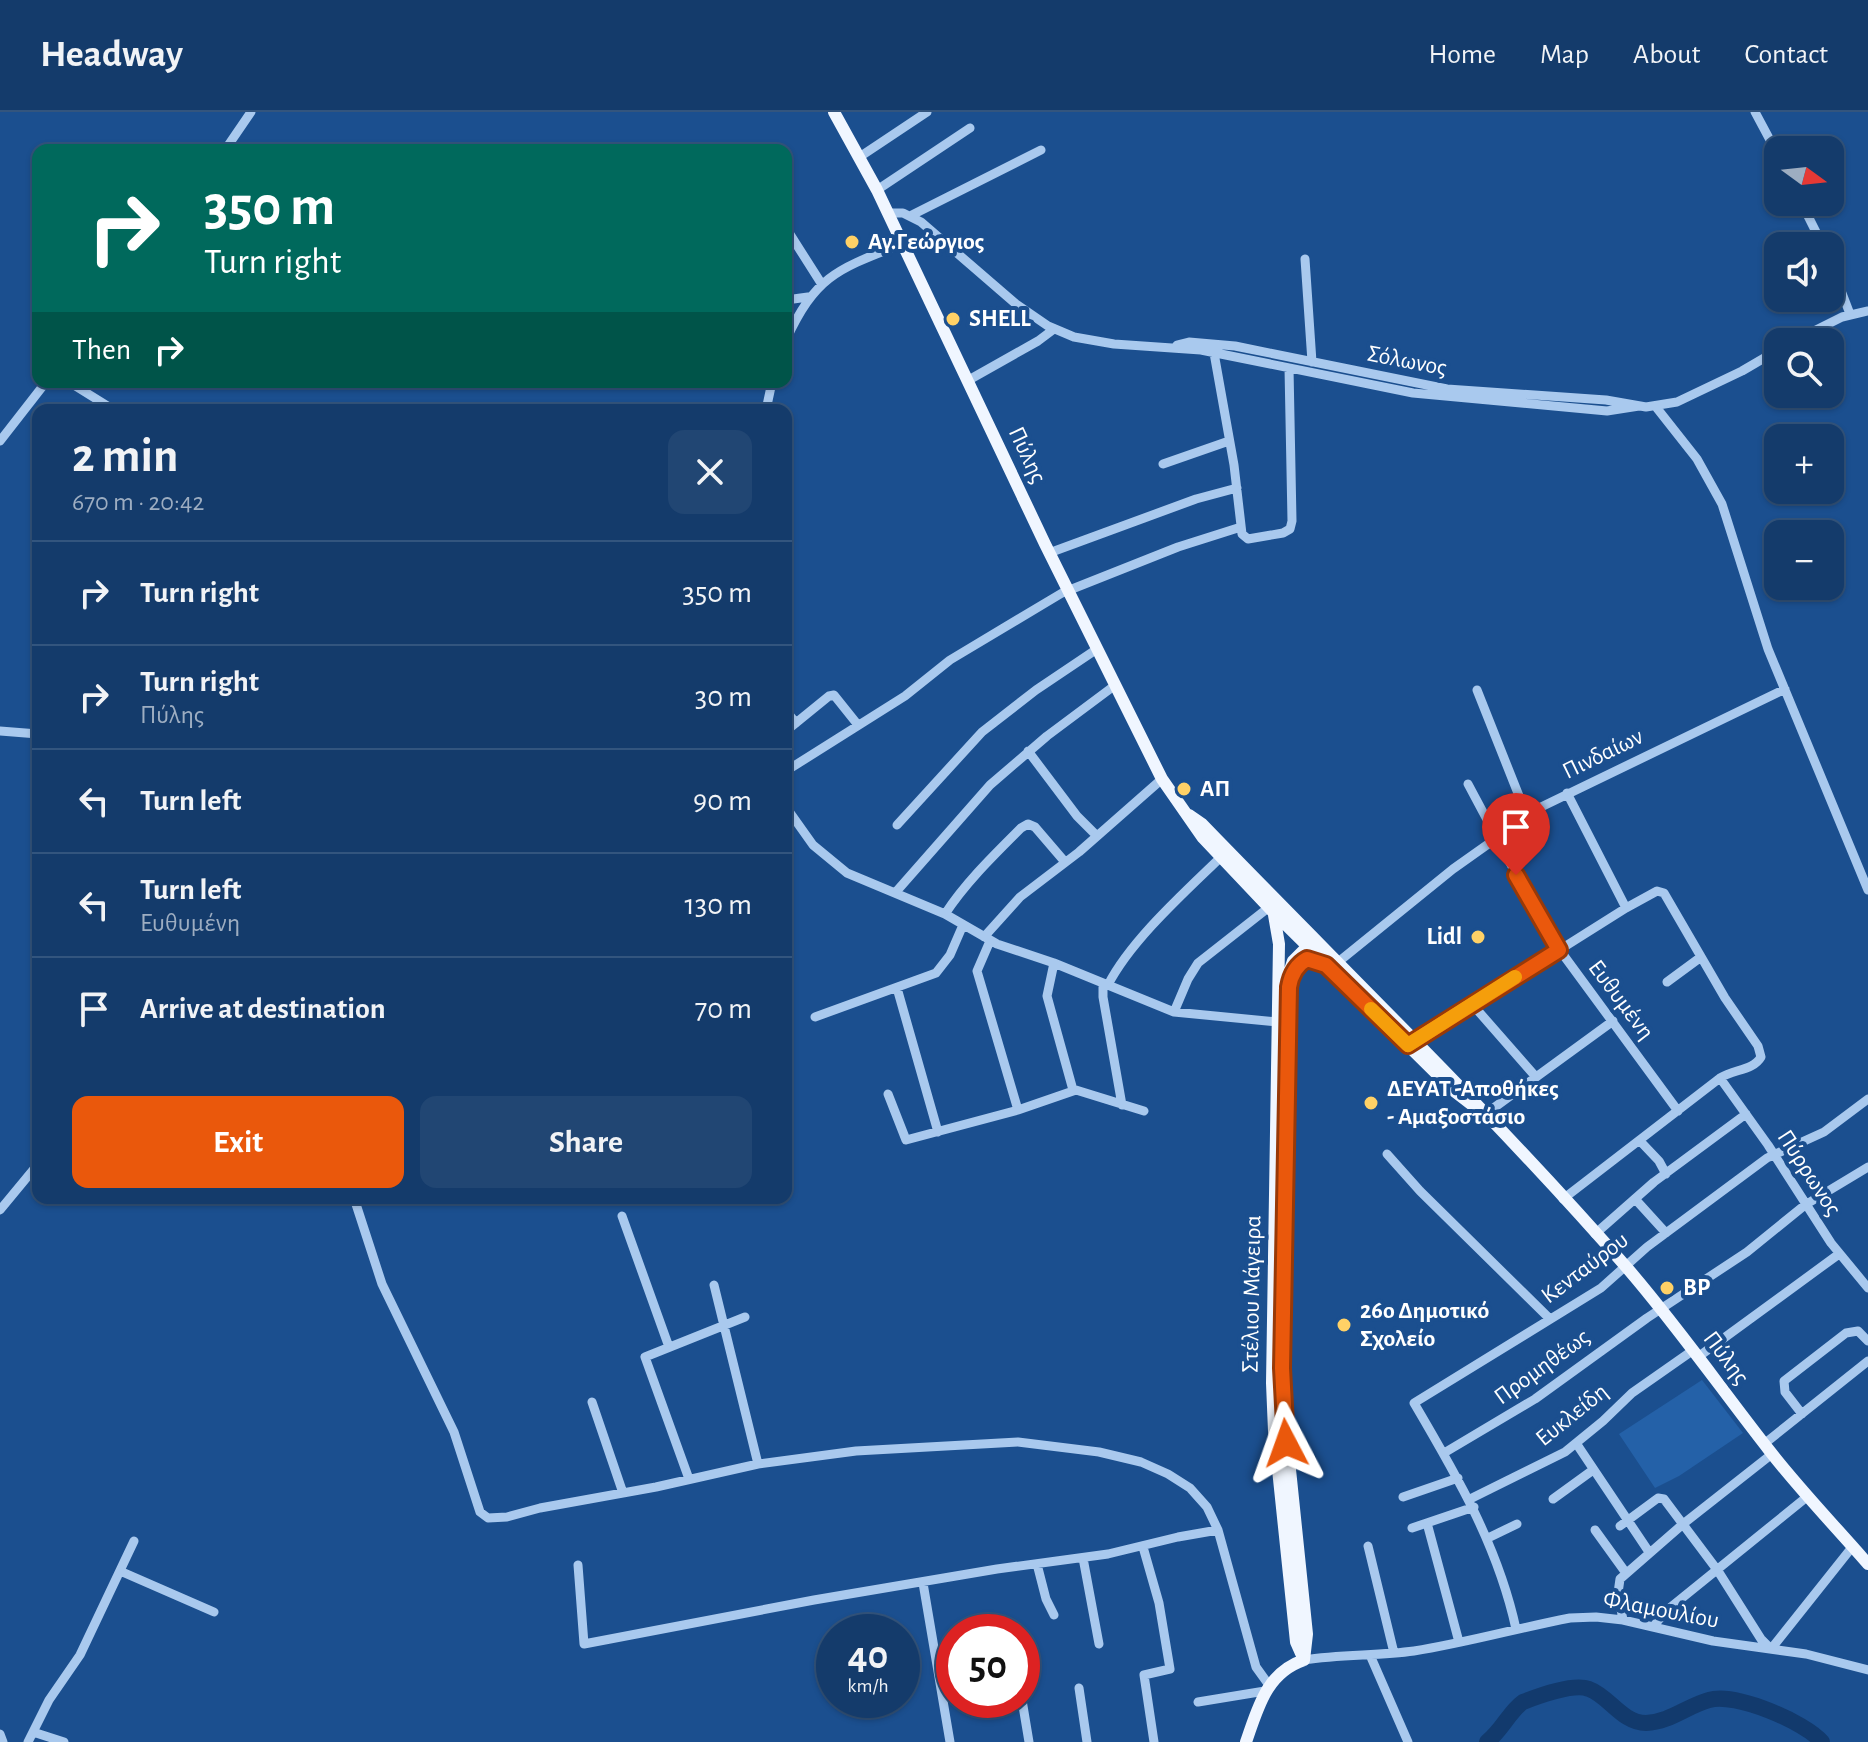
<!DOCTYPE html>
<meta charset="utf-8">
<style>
:root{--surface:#143b6b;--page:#214673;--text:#f1f3f6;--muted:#9dadc1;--line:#33557e;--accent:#ea580c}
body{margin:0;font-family:"Alegreya Sans",sans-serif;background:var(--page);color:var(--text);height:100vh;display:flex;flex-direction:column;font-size:30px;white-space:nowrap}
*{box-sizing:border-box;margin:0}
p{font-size:26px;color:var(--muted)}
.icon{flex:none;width:44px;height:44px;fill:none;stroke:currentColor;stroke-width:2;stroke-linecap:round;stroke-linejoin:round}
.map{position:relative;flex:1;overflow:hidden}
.sheet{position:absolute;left:32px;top:292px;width:760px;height:800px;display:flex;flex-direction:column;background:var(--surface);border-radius:16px;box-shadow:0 2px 6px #0004,0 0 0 2px var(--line)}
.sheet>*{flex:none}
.guide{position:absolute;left:32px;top:32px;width:760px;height:244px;border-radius:16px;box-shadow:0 2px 6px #0004,0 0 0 2px var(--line);background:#00695c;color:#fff;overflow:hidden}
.needle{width:52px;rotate:105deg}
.fabs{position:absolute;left:1764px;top:24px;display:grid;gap:16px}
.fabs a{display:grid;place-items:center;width:80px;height:80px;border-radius:16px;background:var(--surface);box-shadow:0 2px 6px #0004,0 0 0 2px var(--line);font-size:40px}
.speed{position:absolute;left:816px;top:1502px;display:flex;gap:16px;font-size:40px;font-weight:700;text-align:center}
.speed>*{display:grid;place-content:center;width:104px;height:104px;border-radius:50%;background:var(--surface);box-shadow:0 2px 6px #0004,0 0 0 2px var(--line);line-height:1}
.speed small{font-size:20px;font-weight:400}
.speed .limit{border:12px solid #d22;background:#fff;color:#111}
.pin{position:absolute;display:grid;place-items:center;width:68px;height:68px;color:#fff;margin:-82px -34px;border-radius:50% 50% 50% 0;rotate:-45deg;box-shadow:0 0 8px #0007}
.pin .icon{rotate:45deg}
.me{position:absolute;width:88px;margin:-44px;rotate:356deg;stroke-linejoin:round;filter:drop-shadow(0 0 6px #0008)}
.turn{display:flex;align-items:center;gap:28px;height:168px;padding:0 40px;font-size:36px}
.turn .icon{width:104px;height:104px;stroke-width:2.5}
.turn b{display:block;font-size:56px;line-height:68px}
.then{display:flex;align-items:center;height:76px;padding:0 40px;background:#0003;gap:16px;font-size:30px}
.round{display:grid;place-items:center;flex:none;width:84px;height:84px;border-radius:16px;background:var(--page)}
.summary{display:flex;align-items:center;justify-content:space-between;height:136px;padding:0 40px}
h1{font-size:48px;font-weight:600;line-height:60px}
.button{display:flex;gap:16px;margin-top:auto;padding:16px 40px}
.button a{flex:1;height:92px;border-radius:16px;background:var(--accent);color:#fff;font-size:32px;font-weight:600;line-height:92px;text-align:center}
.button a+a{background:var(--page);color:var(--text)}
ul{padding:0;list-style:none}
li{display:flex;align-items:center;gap:24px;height:104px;padding:0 40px;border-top:2px solid var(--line)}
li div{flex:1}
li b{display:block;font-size:30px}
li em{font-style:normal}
header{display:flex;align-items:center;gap:48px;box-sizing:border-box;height:112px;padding:0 40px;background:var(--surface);border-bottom:2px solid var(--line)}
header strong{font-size:38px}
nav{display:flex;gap:44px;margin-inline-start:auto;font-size:28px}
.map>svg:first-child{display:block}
</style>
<header>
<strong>Headway</strong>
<nav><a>Home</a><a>Map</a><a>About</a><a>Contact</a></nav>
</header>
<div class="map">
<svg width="1868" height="1630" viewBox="0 0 1868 1630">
<rect width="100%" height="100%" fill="#1b4f8f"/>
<path fill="#2461a8" d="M1702,1268L1743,1321L1679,1364L1655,1376L1619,1322Z"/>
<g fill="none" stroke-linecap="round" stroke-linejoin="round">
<path stroke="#123a6d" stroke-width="16" d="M1487,1630C1503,1617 1509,1600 1523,1590C1538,1584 1574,1571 1589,1577C1609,1584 1622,1611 1646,1611C1670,1610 1687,1594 1709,1588C1735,1580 1805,1610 1822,1630"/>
<path stroke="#a9c9ee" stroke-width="9" d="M1755,0L1778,43
M225,38L251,0
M861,44L927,0
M877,78L970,16
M1801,90L1823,134
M888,101H903L921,110L1016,192L1048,214L1074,225L1114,232L1201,238L1413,281L1607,299L1639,294
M910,104L1041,38
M786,116L821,171
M1305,147L1312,250
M1830,150L1850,202
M786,188L808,185
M786,228C816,163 838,157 902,132
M1792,230L1842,205L1868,199
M1177,233L1189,230L1235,234L1447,277L1606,288L1646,295L1677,290L1742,259L1778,238
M1214,241L1234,353L1242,422L1248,427L1283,421L1290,417L1292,409L1289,256
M967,269L1038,229L1054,217
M69,270L114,298
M1656,295L1697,347L1722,392L1768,537L1868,778
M766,298L772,270
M0,329L46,270
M1163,352L1229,329
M1049,441L1196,387L1237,376
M1477,578L1527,704
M786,599L796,611
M0,619L38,622
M786,619L829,584L834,583L858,613
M1028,639L1077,704L1097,724
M786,659L905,584L950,548L1062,481L1178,435L1241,415
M1468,672L1548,822L1678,999
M1567,681L1626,796
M786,695L813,733L847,761L945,802L997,832L1054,851L1174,900L1278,910
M897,713L982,620L1036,578L1097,537
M895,781L990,673L1047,624L1114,574
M945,802C966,770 994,743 1021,716L1028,712L1035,715L1065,750
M984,825L1020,785L1079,740L1162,667
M990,829L977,859L1018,998
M1054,851L1047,884L1073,978
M1337,851L1453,757L1539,696L1785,577
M1667,870L1701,845
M1103,871V885L1122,993
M1108,873C1131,828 1185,780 1221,745
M897,876L938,1020
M1472,892L1536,965
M1174,900L1188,867L1198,851L1268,796
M815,905L936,861L950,843L963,813
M1410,932L1626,796L1657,779L1664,781L1725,886L1758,934L1761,945C1753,959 1733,957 1720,966L1563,1087
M1720,966L1768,1033L1831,1131L1868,1176
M888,982L906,1028L1018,998L1076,978L1144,999
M1484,1003L1613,909
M1640,1029L1659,1049L1666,1062
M1387,1042L1420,1079L1550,1207
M354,1086L382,1172L454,1320L480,1400L488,1406L507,1405L540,1396L656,1375L758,1352L856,1339L1018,1330L1099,1340L1141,1350L1168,1362L1190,1376L1207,1395L1218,1418L1256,1555L1269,1573
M1636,1088L1666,1121
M0,1098L38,1052
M622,1104L669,1235
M1595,1122L1654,1070L1746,1002
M714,1173L758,1352
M1698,1245L1839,1142
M592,1290L623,1381
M1802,1302L1785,1280L1784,1269L1846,1221L1858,1219L1868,1229
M1576,1331L1649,1440
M1764,1332L1868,1249
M1444,1341L1535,1287L1647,1206L1747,1140L1805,1093L1868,1055
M689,1367L645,1245L745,1205
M1403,1385L1458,1366
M1470,1387L1565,1340L1603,1309L1632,1281L1692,1239
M1553,1387L1593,1358
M1427,1411L1459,1530
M1620,1414L1658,1386L1664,1387L1718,1459L1761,1527L1771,1537
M1412,1416L1474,1395
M1595,1418L1626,1461
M1488,1426L1517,1412
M1368,1434L1394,1541
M1143,1435L1159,1491L1170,1557L1144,1563L1154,1630
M1083,1446L1099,1532
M1037,1452L1046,1487L1054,1503
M578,1453L584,1532L814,1488L997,1457L1108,1442L1178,1425L1218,1418
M120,1459L214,1500
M923,1471L950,1630
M1623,1508L1618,1481L1620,1467L1683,1412L1772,1342
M1653,1515L1666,1499L1808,1384
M1516,1517C1498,1434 1457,1364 1414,1291L1601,1176L1647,1135L1767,1046L1824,1020L1868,987
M1771,1537L1853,1434
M1370,1543L1408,1630
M1304,1548C1341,1542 1377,1544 1414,1539C1466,1531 1518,1516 1570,1506L1596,1505L1623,1508L1713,1529L1806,1542L1868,1558
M1079,1576L1087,1630
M1022,1588L1029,1630
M1198,1590L1265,1579
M33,1620L64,1630
M0,1622L3,1630
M28,1630L49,1588L80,1543L134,1429"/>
<path stroke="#f0f6ff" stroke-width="12" d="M834,0L877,78L1045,432L1162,667L1203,726L1273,800L1454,979L1480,999
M1189,703L1202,712C1345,860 1493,1002 1628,1157C1678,1215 1722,1278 1769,1338C1800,1378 1835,1414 1868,1452
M1274,803L1279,832L1272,1271L1274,1319L1296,1530L1304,1548
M1304,1548L1307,1522L1282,1280L1289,861L1293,849L1312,830
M1246,1630C1258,1596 1266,1561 1304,1548"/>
</g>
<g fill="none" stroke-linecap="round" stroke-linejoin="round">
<g stroke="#983908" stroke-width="20">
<path id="route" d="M1286,1331L1282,1256L1289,875C1291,863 1296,853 1307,847L1326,853L1408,933L1559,838L1516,763"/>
</g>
<use href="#route" stroke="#ea580c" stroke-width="14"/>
<path stroke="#f59e0b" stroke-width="14" d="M1371,897L1408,933L1515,865"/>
</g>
<g fill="#ffd166" stroke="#1b4f8f" stroke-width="3">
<circle cx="852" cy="130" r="8"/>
<circle cx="953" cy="207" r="8"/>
<circle cx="1184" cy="677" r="8"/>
<circle cx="1478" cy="825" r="8"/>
<circle cx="1371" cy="991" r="8"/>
<circle cx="1667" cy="1176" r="8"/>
<circle cx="1344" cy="1213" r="8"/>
</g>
<g text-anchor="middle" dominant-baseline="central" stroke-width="8" stroke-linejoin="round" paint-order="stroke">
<g font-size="24" font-weight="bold" fill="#fff" stroke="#1b4f8f" text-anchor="start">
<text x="868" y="130">Αγ.Γεώργιος</text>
<text x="969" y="207">SHELL</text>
<text x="1200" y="677">ΑΠ</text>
<text x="1462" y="825" text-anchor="end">Lidl</text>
<text x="1387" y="977">ΔΕΥΑΤ -Αποθήκες<tspan x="1387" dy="28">- Αμαξοστάσιο</tspan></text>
<text x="1683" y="1176">BP</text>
<text x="1360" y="1199">26ο Δημοτικό<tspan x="1360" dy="28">Σχολείο</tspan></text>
</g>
<g font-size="24" fill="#fff" stroke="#1b4f8f">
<text transform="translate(1407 249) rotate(11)">Σόλωνος</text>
<text transform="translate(1027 343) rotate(65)">Πύλης</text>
<text transform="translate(1603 642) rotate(-26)">Πινδαίων</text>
<text transform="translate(1621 888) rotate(53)">Ευθυμένη</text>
<text transform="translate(1809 1061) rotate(57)">Πύρρωνος</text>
<text transform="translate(1585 1156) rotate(-37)">Κενταύρου</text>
<text transform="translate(1252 1182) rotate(-89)">Στέλιου Μάγειρα</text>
<text transform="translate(1726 1246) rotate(53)">Πύλης</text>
<text transform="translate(1542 1255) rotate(-36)">Προμηθέως</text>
<text transform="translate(1572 1303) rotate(-39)">Ευκλείδη</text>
<text transform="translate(1661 1498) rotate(11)">Φλαμουλίου</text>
</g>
</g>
</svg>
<div class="fabs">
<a><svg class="needle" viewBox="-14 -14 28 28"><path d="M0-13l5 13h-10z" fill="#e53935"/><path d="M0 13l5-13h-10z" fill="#9dadc1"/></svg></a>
<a><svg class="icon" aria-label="sound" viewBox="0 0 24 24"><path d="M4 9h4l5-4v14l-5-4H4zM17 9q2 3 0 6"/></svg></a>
<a><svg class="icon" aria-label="search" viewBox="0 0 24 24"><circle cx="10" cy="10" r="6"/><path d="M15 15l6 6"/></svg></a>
<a>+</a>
<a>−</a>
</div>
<div class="speed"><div>40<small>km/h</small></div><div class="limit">50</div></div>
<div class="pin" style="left:1516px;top:763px;background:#d93025"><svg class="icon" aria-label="arrive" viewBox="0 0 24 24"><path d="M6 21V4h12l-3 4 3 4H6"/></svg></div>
<svg class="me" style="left:1286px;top:1331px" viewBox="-20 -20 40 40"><path d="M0-17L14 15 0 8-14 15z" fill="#ea580c" stroke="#fff" stroke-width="4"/></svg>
<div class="guide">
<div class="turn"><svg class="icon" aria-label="right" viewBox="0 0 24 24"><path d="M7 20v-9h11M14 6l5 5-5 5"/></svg><div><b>350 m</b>Turn right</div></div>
<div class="then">Then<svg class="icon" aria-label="right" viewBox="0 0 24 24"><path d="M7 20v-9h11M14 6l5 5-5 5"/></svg></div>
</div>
<section class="sheet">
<div class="summary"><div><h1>2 min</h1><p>670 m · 20:42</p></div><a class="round"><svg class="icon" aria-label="close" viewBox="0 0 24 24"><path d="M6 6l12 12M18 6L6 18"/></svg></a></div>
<ul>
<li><svg class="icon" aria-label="right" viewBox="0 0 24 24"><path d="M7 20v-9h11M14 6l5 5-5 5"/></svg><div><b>Turn right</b></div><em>350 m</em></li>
<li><svg class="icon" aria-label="right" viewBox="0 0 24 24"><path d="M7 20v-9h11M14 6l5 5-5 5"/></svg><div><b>Turn right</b><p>Πύλης</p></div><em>30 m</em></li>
<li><svg class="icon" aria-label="left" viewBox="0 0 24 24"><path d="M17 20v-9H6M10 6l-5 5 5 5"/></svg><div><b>Turn left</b></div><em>90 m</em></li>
<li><svg class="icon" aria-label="left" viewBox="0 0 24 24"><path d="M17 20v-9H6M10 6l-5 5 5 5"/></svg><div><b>Turn left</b><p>Ευθυμένη</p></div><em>130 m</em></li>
<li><svg class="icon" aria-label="arrive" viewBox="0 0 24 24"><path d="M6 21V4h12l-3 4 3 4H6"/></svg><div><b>Arrive at destination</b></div><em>70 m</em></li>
</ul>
<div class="button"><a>Exit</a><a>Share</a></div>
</section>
</div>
